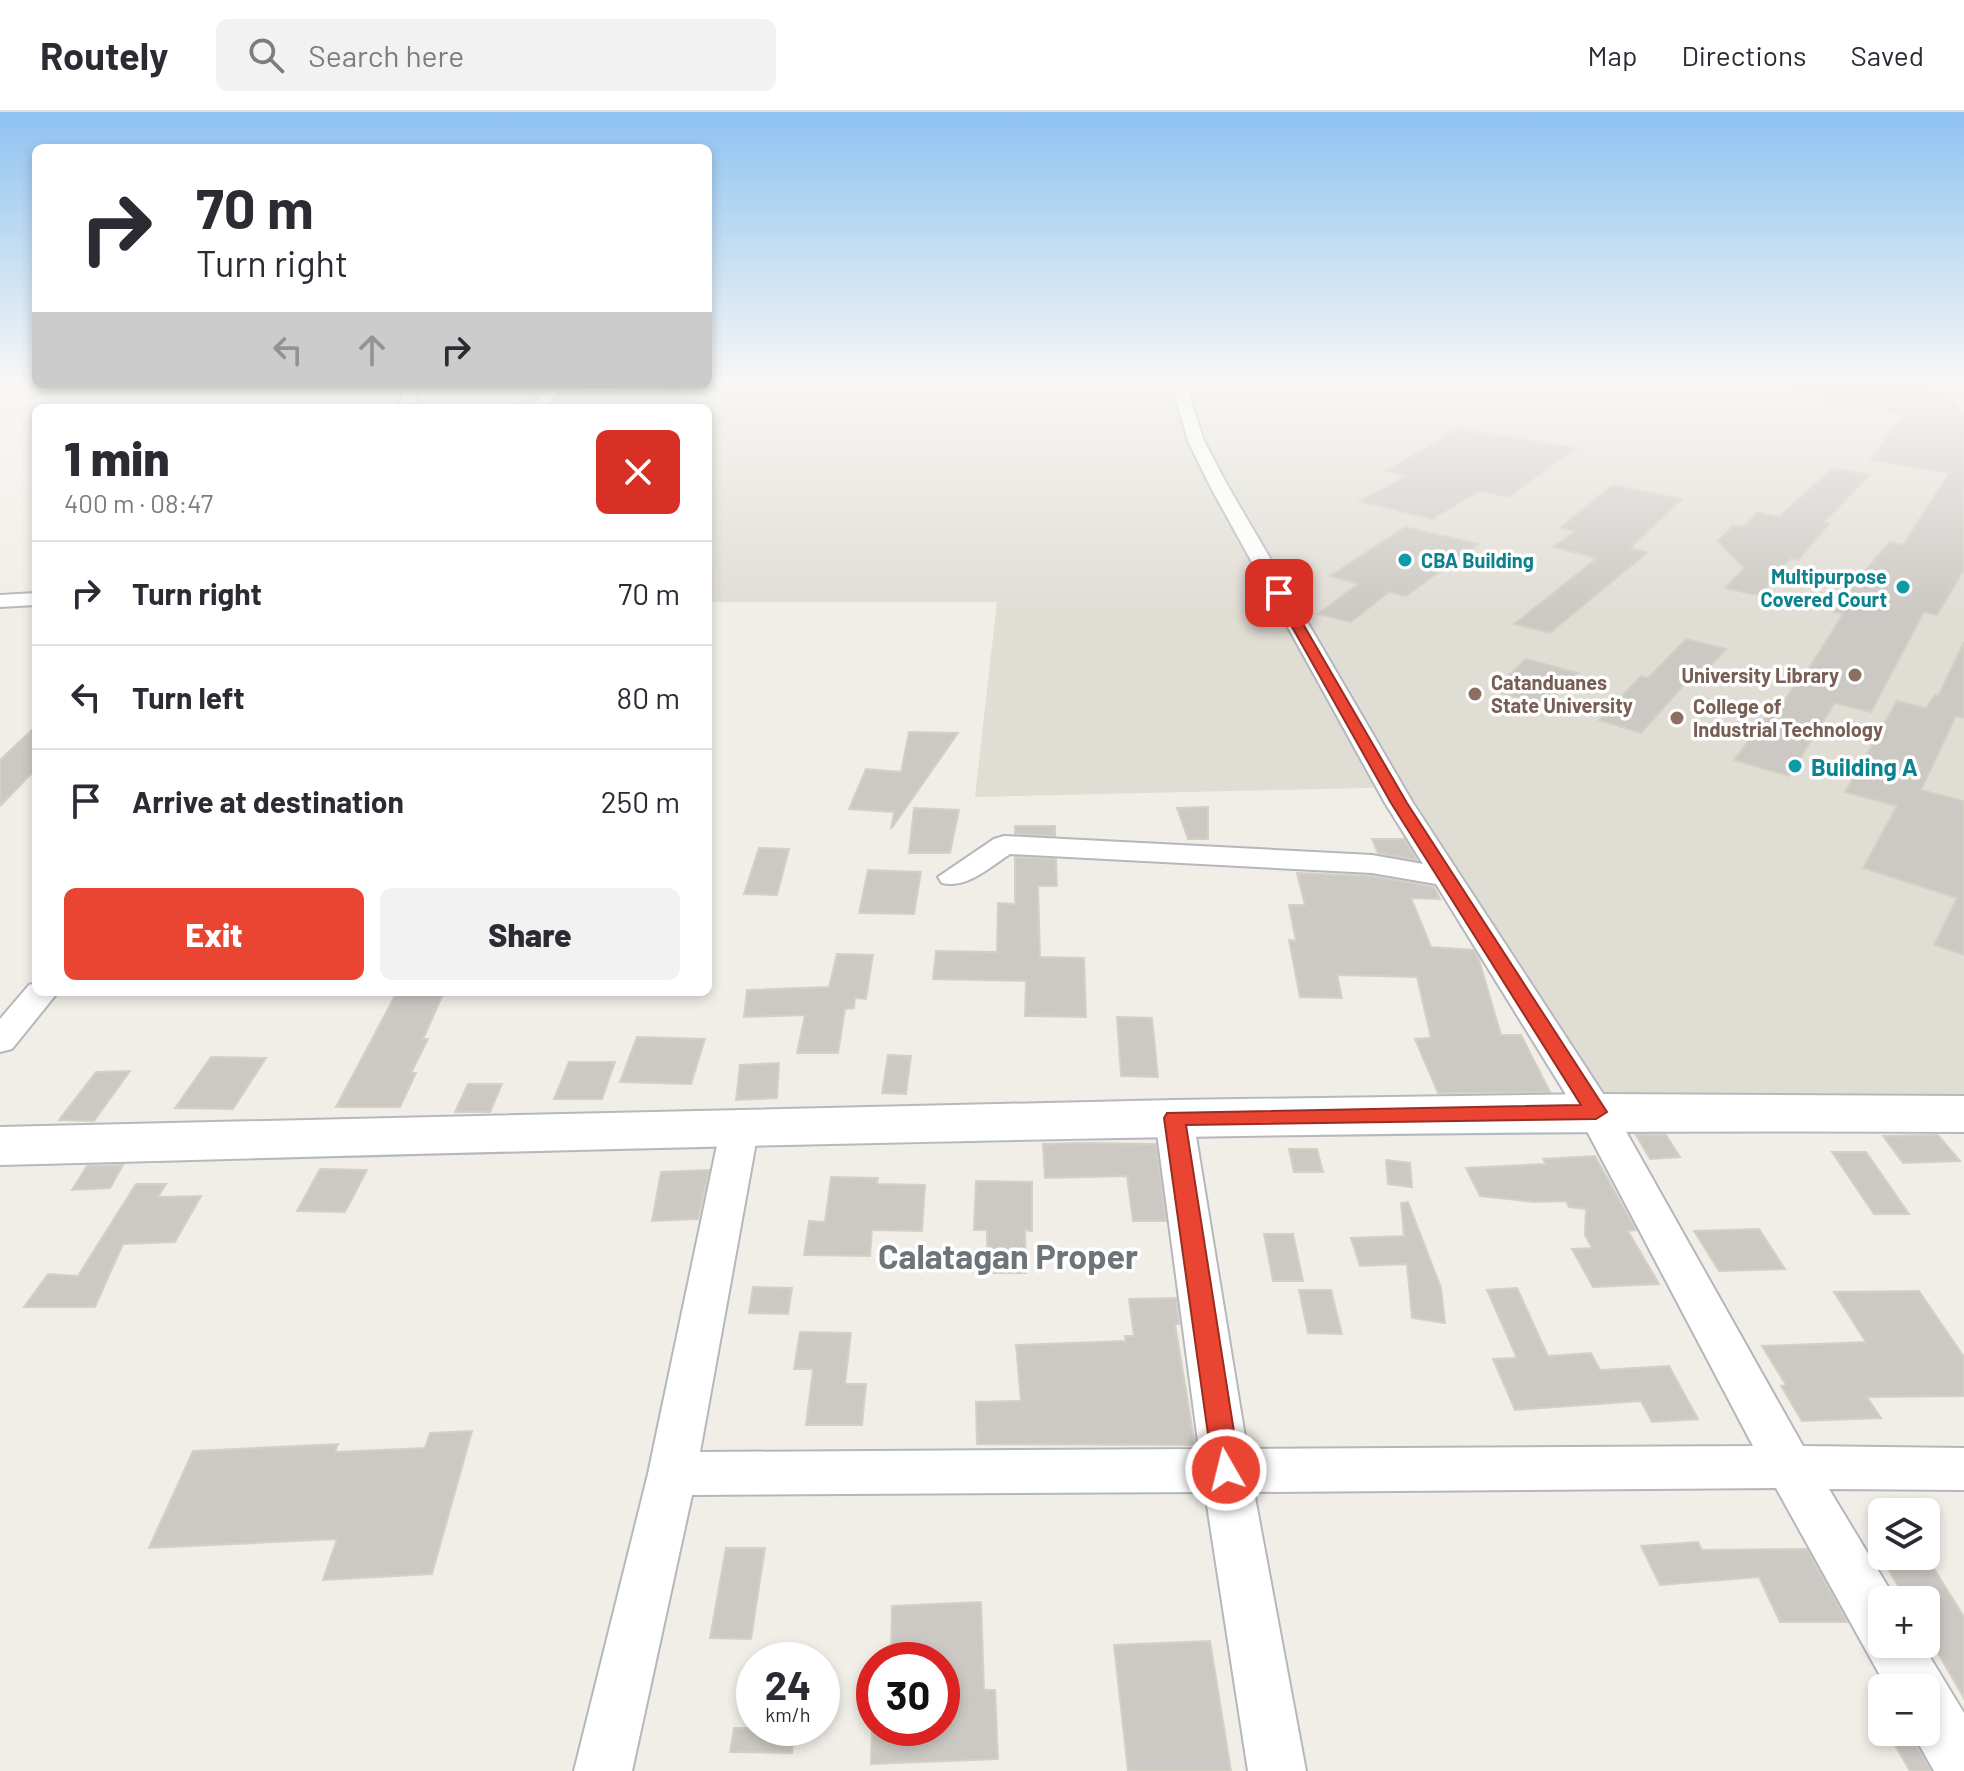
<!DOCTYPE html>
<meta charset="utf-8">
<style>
:root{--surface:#fff;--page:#f2f2f3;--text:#2b2b33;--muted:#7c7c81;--line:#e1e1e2;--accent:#ea4533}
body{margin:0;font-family:Barlow,sans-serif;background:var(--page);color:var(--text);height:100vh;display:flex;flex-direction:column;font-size:30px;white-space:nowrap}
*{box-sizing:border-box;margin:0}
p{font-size:26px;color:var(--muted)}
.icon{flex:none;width:44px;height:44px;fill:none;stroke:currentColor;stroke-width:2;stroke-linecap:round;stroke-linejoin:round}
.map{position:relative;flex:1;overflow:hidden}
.side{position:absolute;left:32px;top:292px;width:680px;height:592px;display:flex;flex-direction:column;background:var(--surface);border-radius:12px;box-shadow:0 4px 12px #0003}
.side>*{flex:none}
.banner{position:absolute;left:32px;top:32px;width:680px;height:244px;border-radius:12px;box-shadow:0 4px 12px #0003;background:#fff;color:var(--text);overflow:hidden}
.buttons{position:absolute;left:1868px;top:1386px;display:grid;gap:16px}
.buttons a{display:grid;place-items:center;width:72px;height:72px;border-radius:12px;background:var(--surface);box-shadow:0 4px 12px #0003;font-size:40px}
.speed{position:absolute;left:736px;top:1530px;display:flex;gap:16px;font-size:40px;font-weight:700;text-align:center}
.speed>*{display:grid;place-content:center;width:104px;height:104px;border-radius:50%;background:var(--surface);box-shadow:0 4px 12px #0003;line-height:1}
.speed small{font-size:20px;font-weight:400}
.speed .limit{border:12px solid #d22;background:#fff;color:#111}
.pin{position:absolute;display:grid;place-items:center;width:68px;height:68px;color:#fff;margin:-34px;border-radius:16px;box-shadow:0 4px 12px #0006}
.me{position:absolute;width:88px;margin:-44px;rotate:352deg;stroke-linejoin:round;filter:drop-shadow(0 0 6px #0008)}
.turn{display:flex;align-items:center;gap:28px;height:168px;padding:0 32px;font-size:36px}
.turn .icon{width:104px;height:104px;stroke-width:2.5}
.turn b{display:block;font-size:56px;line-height:68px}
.lanes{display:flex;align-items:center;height:76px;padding:0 32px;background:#0003;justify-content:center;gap:40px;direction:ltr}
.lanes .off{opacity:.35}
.round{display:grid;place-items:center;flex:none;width:84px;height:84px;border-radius:12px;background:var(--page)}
.summary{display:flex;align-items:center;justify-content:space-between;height:136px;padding:0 32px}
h1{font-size:48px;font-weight:800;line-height:60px}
.primary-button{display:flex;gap:16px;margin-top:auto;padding:16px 32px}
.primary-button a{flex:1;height:92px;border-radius:12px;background:var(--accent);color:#fff;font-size:32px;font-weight:800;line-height:92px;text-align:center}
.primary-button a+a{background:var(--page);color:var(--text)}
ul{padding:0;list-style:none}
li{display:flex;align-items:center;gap:24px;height:104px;padding:0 32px;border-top:2px solid var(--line)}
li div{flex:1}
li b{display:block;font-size:30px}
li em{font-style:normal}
header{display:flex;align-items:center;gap:48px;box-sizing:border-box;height:112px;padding:0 40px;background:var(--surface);border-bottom:2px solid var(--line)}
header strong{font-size:38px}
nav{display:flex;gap:44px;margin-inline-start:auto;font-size:28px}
.search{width:560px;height:72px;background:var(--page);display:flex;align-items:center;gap:20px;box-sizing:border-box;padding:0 28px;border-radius:12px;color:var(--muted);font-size:30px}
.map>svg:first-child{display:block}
</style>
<header>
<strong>Routely</strong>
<div class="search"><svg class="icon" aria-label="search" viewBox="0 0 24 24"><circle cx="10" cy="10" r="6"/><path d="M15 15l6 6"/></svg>Search here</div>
<nav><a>Map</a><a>Directions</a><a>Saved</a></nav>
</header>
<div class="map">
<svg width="1964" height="1659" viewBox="0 0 1964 1659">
<rect width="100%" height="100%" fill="#f0eee7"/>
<path fill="#e0ddd5" d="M708,267L1964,268V991L1608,992L1405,675L975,685L997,490H708V296H512L539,272H708Z"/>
<path fill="#ccc9c4" stroke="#d5d0c5" stroke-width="2" d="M1792,267L1892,274L1893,268L1947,282L1964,305V458L1937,503L1924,500L1871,600L1835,591L1789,664L1734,648L1770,599L1777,601L1799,566L1802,567L1843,502L1834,500L1847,480L1889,430L1903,433L1949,361L1870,348L1905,302L1790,282Z
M1458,317L1577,336L1508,385L1479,379L1432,407L1359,389L1407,364L1386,359Z
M1832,356L1870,363L1823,411L1829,412L1798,448L1791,446L1760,484L1725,476L1744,456L1718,429L1733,413L1743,415L1758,400L1779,405Z
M1612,373L1682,387L1630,436L1648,440L1550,521L1514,512L1597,446L1553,435L1575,419L1560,416Z
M1405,415L1478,432L1406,484L1389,480L1351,510L1318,502L1358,472L1330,464Z
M1686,527L1726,537L1701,565L1693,563L1641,621L1599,608L1641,564L1648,566Z
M1964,530V606L1956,604L1921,678L1964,689V843L1934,833L1957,786L1863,756L1897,694L1845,680L1897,589L1926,596L1935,583L1938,584Z
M1526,547L1578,561L1545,593L1492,578Z
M36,614V657L0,694V648Z
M909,620L958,621L891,717L894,700L849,697L866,657L901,660Z
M1208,695V727H1188L1177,696Z
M914,696L959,698L950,741H909Z
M1015,714H1055V724L1015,722Z
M1372,727H1404L1417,748L1378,741Z
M759,736L789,737L777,783L744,782Z
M1015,745L1056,747L1057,774H1038L1040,845L1084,846L1086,905L1025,904L1026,869L933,867L936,839L997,840L998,791L1015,792Z
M868,758L921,760L914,802L859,801Z
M1297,761L1372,764L1434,775L1440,787L1411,786L1431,835L1473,838L1479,848L1501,923H1521L1550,980L1438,981L1415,927L1431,926L1417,865L1337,863L1342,886L1300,885L1289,828L1296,829L1289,793H1305Z
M837,842L873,843L866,887L855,886L854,896L845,897L838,941H797L805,903L744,905L747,878L829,875Z
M397,880H444L423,927H428L411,961H416L400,995H336Z
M1117,905L1152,906L1158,965L1121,964Z
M637,925L705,927L691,972L620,970Z
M888,943L911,944L906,982L882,981Z
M211,945L266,946L233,997L175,996Z
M569,950H615L602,987H554Z
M779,951L777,986L736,988L740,953Z
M130,959L94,1009L59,1008L96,960Z
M468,972H502L490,1000H455Z
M1636,1023H1666L1680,1045L1650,1047Z
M1930,1023H1938L1960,1049L1903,1051L1883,1024Z
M1081,1031L1156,1032L1166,1109H1133L1127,1064L1045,1066L1043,1032Z
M1289,1037H1317L1323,1060H1294Z
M1832,1040H1866L1909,1102H1874Z
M1595,1044L1636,1118L1628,1119L1659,1172L1593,1175L1572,1137L1592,1136L1585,1123L1586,1097L1569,1095L1566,1089L1534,1090L1480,1084L1466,1056L1546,1052L1543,1047Z
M1386,1048L1410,1051L1412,1075L1388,1072Z
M123,1053L110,1076L72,1078L87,1054Z
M320,1057L367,1058L345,1100L297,1099Z
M709,1058L698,1107L652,1109L661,1060Z
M831,1065L878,1066L877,1072L925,1073L922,1119L872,1118L870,1144L804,1143L809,1109L825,1110Z
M976,1069L1032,1070V1119L1025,1118L1026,1161H987V1118H974Z
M136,1072H166L158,1085L201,1084L175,1130L123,1132L95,1195H24L48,1162L78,1164Z
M1408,1090L1441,1176L1445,1211L1412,1206L1407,1152L1360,1154L1351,1126L1404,1124L1401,1091Z
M1759,1117L1785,1157L1719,1159L1694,1119Z
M1264,1122H1293L1303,1169H1273Z
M753,1175L792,1176L788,1202L749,1201Z
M1517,1176L1548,1244L1591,1241L1600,1258L1669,1254L1698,1307L1652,1310L1641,1289L1515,1298L1493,1247L1517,1246L1487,1178Z
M1299,1178H1331L1342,1222L1308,1221Z
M1919,1179L1964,1245V1284L1867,1285L1881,1306L1802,1309L1781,1274L1786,1273L1762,1234L1866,1230L1834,1180Z
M1176,1186L1179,1212H1175L1195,1333L977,1332L976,1290L1021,1289L1016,1233L1126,1229L1125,1224H1134L1129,1187Z
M800,1220L851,1221L845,1272H866L862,1313H806L813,1257H794Z
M472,1319L432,1462L323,1468L337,1427L149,1436L193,1339L338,1332L335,1340L425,1336L430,1321Z
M1698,1430L1702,1438L1807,1437L1847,1510H1780L1759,1465L1660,1473L1641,1434Z
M726,1436H765L751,1527L710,1526Z
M1880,1444H1926L1964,1505V1586L1926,1521V1486L1906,1487Z
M981,1490L984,1578H995L998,1647L871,1652L872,1616H942V1545L891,1547L892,1494Z
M1210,1529L1231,1659H1128L1114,1533Z
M734,1616H795L792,1641L730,1640Z
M1912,1626L1931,1659H1910L1892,1628Z"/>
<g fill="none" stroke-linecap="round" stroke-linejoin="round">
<g stroke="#b4b7bb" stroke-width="4">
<path id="street" d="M717,267H809L802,271L558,280L546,296H530L552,272H708V268Z
M1170,267H1184L1204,329L1229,376L1413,691L1615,1000L1803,1334L1964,1336V1378L1829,1377L1896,1488H1882V1532H1922L1964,1601V1659H1934L1912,1620H1926V1576H1887L1776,1376L1254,1380L1306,1659H1248L1205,1380L692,1383L632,1659H574L648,1362L720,1019L726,1010L739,1006L752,1010L758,1019L700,1340L1199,1337L1155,1006L1161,997L1174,993L1187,997L1193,1006L1247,1337L1753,1334L1578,1002L1436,772L1372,761L1010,742C990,755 967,777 942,771L938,765L994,727L1004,724L1372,743L1423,752L1385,691L1211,376L1188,329Z
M407,272H421L413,296H397Z
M36,481V493L0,495V483Z
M36,871V880H58L12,937L0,940V907L29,873Z"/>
</g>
<g stroke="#b5b9be" stroke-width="4">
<path id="secondary" d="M1596,982L1964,984V1020C1309,1016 655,1036 0,1053V1015L1174,988Z"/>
</g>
<use href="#street" fill="#fff" fill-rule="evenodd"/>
<use href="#secondary" fill="#fff" fill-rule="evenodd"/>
</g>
<linearGradient id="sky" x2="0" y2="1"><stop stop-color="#8ec2f1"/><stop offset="0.54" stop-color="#f8f7f4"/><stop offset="1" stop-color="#f8f7f4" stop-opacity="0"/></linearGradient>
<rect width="1964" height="499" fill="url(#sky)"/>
<path fill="#ea4533" stroke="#982d21" stroke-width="2" d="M1279,477L1285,481L1407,691L1607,1000L1596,1007L1186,1013L1240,1358L1236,1367L1226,1370L1217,1367L1213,1358L1164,1006L1167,1001L1581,993L1391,691L1273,481Z"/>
<g fill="#0f9aa8" stroke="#fff" stroke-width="3">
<circle cx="1405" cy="448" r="8"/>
<circle cx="1903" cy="475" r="8"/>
<circle cx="1795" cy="654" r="8"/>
</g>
<g fill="#8d6e63" stroke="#fff" stroke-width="3">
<circle cx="1855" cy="563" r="8"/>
<circle cx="1475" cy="582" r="8"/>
<circle cx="1677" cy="606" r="8"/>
</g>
<g text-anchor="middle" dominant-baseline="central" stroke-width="7" stroke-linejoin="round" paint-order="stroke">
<g font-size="20" font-weight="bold" fill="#0d838f" stroke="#fff" text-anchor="start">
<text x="1421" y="448">CBA Building</text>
<text x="1887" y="464" text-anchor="end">Multipurpose<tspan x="1887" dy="23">Covered Court</tspan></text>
</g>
<g font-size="20" font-weight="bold" fill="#785e54" stroke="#fff" text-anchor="start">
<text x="1839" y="563" text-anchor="end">University Library</text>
<text x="1491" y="570">Catanduanes<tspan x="1491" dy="23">State University</tspan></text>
<text x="1693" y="594">College of<tspan x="1693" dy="23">Industrial Technology</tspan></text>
</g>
<g font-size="24" font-weight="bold" fill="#0d838f" stroke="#fff" text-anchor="start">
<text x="1811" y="654">Building A</text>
</g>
<g font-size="34" font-weight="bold" fill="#6f7479" stroke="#fff">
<text x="1008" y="1143">Calatagan Proper</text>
</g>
</g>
</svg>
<div class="buttons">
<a><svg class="icon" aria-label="layers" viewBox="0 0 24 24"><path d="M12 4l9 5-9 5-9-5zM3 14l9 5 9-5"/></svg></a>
<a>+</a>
<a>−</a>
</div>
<div class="speed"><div>24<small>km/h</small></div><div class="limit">30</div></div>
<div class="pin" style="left:1279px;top:481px;background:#d93025"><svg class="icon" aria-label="arrive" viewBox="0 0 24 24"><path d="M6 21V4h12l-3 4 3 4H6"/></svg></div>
<svg class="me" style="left:1226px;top:1358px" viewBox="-20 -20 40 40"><circle r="17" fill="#ea4533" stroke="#fff" stroke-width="3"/><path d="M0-11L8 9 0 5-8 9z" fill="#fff"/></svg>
<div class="banner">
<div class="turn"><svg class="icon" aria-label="right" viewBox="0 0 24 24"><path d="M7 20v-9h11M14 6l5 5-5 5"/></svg><div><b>70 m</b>Turn right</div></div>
<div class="lanes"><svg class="icon off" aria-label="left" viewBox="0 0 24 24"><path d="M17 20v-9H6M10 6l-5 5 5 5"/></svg><svg class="icon off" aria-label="ahead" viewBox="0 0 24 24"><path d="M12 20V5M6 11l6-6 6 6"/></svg><svg class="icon" aria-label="right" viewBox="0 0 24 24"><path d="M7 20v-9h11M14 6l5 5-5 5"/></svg></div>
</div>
<section class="side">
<div class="summary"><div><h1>1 min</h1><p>400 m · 08:47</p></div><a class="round" style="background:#d93025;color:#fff"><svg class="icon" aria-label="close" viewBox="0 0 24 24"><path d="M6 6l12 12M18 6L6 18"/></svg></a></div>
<ul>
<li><svg class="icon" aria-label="right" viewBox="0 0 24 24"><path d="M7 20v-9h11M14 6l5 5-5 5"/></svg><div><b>Turn right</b></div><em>70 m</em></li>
<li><svg class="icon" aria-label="left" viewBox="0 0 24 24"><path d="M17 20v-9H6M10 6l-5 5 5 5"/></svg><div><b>Turn left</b></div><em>80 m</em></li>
<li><svg class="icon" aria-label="arrive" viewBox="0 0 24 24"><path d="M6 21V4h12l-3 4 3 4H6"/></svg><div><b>Arrive at destination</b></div><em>250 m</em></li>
</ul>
<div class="primary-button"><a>Exit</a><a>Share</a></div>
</section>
</div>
